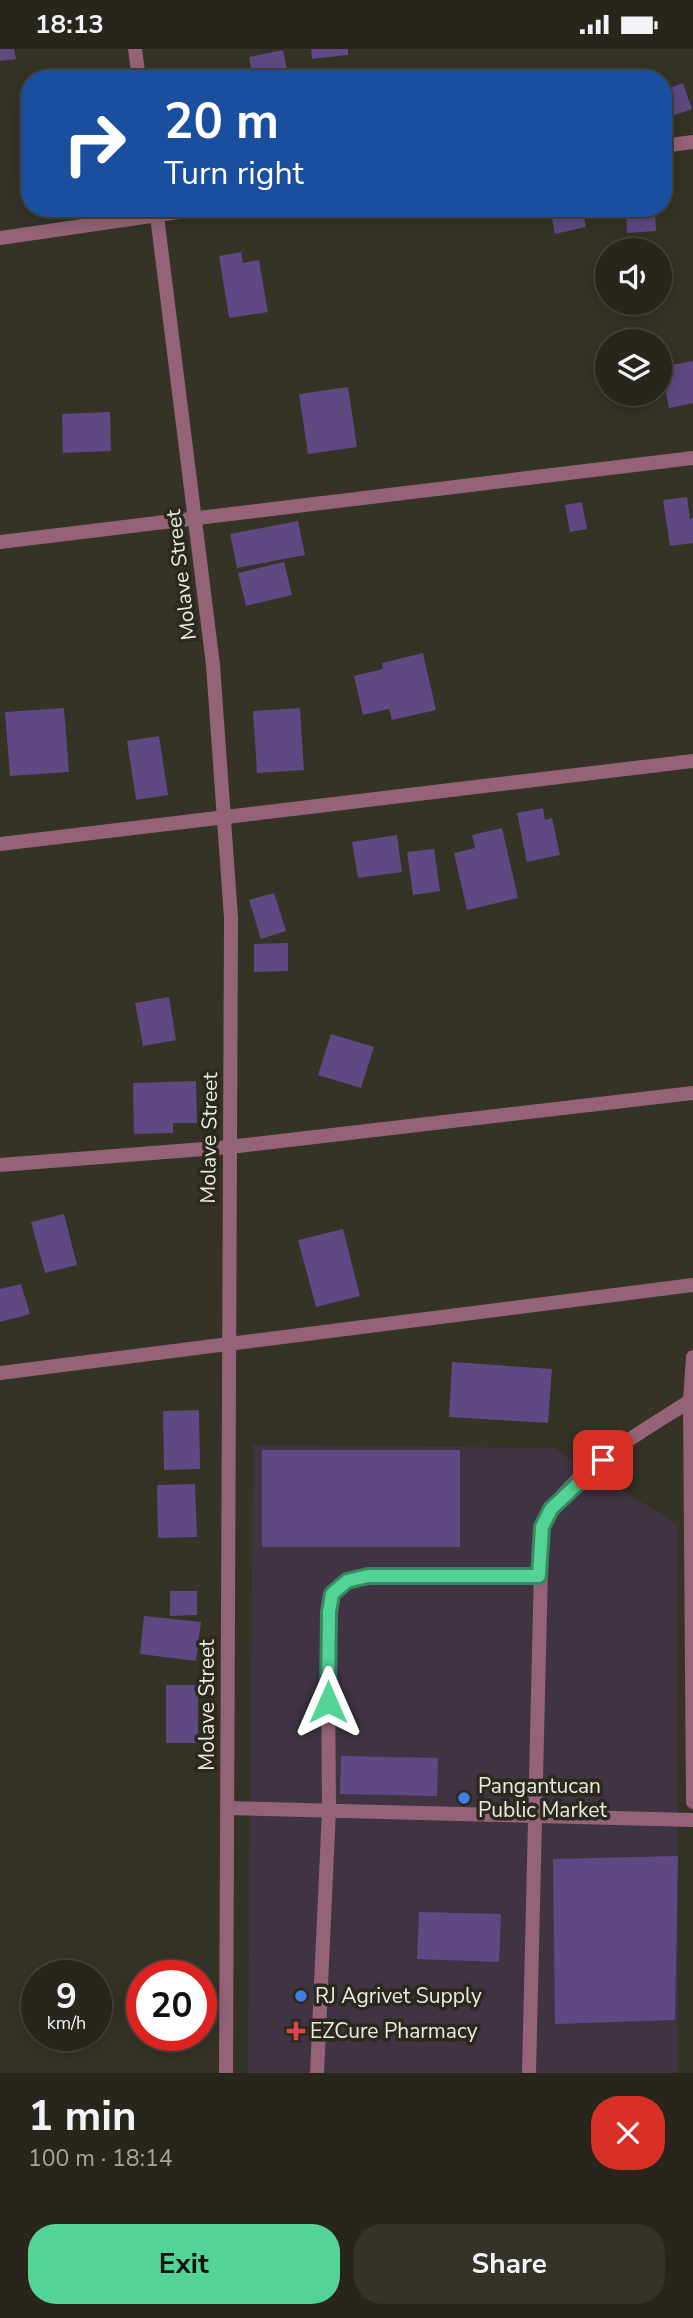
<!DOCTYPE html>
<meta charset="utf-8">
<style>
:root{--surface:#28261c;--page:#343229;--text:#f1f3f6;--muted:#a5a5a3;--line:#44433b;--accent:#53d396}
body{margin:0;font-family:"Nunito Sans",sans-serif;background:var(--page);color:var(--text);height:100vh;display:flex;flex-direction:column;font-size:26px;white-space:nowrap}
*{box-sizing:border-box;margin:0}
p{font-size:23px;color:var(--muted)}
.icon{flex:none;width:38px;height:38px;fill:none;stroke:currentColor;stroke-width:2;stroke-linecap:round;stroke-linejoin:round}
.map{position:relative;height:2024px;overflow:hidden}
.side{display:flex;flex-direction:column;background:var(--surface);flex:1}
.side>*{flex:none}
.guide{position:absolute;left:21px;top:21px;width:651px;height:147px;border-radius:28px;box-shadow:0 4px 18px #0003,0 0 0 2px var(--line);background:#1a4fa0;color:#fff;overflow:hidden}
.tools{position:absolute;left:595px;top:189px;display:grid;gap:14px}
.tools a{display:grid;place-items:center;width:77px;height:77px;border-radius:50%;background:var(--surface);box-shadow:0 4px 18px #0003,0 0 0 2px var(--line);font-size:35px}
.speed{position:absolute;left:21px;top:1911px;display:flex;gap:14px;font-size:35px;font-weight:700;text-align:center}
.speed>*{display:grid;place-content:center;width:91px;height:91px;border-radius:50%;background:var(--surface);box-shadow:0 4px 18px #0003,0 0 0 2px var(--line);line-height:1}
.speed small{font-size:18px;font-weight:400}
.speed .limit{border:10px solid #d22;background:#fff;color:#111}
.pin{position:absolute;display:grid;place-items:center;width:60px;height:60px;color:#fff;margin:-30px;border-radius:14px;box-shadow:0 4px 10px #0006}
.me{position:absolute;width:77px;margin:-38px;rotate:0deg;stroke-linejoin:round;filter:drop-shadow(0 0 5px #0008)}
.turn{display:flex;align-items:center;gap:24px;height:147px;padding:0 28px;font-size:32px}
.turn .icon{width:91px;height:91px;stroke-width:2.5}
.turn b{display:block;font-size:49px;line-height:60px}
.round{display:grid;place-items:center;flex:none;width:74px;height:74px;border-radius:28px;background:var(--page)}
.head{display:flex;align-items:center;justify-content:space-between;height:119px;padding:0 28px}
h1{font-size:42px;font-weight:700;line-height:52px}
.action{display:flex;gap:14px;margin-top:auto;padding:14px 28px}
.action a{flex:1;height:80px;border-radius:28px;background:var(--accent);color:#111;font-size:28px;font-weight:700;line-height:80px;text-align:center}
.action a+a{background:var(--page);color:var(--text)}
.status{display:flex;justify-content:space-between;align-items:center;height:49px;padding:0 35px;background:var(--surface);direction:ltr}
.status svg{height:19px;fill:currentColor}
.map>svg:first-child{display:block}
</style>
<div class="status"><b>18:13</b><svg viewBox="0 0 49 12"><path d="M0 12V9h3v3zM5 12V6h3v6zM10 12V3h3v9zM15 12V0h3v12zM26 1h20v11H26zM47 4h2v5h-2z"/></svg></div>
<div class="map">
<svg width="693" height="2024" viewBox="0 0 693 2024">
<rect width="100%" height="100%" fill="#353226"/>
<path fill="#403443" d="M253,1396L553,1399L677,1475L678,2024H248Z"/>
<path fill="#5e4982" d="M0,0H14L16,10L0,12Z
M311,0H348V6L312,10Z
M283,1L289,30H253L249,8Z
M310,25L312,30H295V29Z
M429,25L430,30H407V28Z
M683,34L692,60L664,70L663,41Z
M550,159H582L586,178L555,185Z
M626,159H655L656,182L627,184Z
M241,203L243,214L259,211L268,263L229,269L219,207Z
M693,312V354L669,359L661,318Z
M348,338L357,398L308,405L299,345Z
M110,363L111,402L63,404L62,365Z
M687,448L690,470L693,469V494L670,497L663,451Z
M582,453L587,480L570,483L565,456Z
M298,472L305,506L237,519L230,485Z
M284,513L292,546L246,557L238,524Z
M423,604L436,661L392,671L389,660L363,666L354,627L383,620L382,614Z
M64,659L69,723L10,727L5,663Z
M300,659L304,721L257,724L253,662Z
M159,687L168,746L136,751L127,692Z
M543,759L545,771L552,769L560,806L527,813L517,764Z
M502,779L518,849L467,861L454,804L475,799L472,786Z
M397,786L402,823L358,829L352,793Z
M434,800L440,842L413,846L407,803Z
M274,844L286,882L261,890L249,851Z
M288,894V922L254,923V895Z
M169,948L176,991L143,997L135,954Z
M331,985L374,998L361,1039L318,1026Z
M196,1032L197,1074H173V1084L134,1085L133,1034Z
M64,1165L77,1216L45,1224L31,1173Z
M343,1180L360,1247L316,1258L298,1191Z
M21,1235L30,1265L0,1273V1240Z
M452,1313L552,1320L548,1374L449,1368Z
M199,1361L200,1420L164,1421L163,1362Z
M262,1401H460V1498H262Z
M195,1435L197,1488L158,1489L157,1436Z
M170,1542H197V1566L170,1567Z
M144,1567L201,1573L196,1612L140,1605Z
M166,1636H198V1694H166Z
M341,1707L438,1709L437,1747L340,1745Z
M678,1807L675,1971L555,1975L553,1810Z
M419,1863L501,1865L499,1913L417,1910Z
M135,1930H142V1980L136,1981Z"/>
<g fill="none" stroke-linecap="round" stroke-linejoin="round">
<path stroke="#946377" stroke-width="14" d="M228,1759L693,1771
M317,2024L329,1760L328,1626L332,1545L347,1532L368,1527H539
M529,2024L542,1477C568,1423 640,1384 690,1352"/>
<path stroke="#946377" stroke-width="14" d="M663,97L693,93
M0,189L206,159
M0,493L693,409
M0,795L693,712
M0,1116L229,1098L693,1044
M693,1308L690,1352L693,1753
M0,1324L693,1236"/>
<path stroke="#946377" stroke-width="14" d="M135,0L139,30
M156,159L213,616L231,869L226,2024"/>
</g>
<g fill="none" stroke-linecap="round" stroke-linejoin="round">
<g stroke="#368962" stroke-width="18">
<path id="route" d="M328,1653L329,1563L332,1545L347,1532L368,1527H539L542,1478L551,1460L603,1411"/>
</g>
<use href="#route" stroke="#53d396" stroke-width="12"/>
</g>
<g fill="#3f7fe0" stroke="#2b281d" stroke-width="2.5">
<circle cx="464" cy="1749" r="7"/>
<circle cx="301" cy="1947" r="7"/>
</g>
<path fill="#e0444e" stroke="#2b281d" stroke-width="2.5" d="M292.5 1971.5h7v7h7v7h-7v7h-7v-7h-7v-7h7z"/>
<g text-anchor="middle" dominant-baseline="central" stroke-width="7" stroke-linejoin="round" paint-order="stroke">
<g font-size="21" fill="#ebe9e1" stroke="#2b281d">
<text transform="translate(181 526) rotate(-97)">Molave Street</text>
<text transform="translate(209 1089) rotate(-89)">Molave Street</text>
<text transform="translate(207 1656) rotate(-90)">Molave Street</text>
</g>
<g font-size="21" fill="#ebe9e1" stroke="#2b281d" text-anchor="start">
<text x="478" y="1737">Pangantucan<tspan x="478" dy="24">Public Market</tspan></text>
<text x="315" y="1947">RJ Agrivet Supply</text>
<text x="310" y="1982">EZCure Pharmacy</text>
</g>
</g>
</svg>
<div class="tools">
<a><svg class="icon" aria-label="sound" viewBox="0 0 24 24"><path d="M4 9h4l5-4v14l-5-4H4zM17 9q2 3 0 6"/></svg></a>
<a><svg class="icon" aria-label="layers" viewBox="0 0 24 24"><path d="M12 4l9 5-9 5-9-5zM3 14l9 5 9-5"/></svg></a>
</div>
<div class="speed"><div>9<small>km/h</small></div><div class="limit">20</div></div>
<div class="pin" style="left:603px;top:1411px;background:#d93025"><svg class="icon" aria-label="arrive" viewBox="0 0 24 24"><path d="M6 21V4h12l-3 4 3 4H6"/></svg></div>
<svg class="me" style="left:328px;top:1653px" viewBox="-20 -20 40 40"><path d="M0-17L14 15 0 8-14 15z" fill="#53d396" stroke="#fff" stroke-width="4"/></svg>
<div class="guide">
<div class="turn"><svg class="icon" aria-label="right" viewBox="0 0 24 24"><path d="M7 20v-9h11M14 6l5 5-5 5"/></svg><div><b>20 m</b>Turn right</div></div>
</div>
</div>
<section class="side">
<div class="head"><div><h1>1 min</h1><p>100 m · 18:14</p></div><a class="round" style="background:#d93025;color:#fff"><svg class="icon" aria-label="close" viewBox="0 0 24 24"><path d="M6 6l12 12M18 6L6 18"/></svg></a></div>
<div class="action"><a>Exit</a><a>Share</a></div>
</section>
